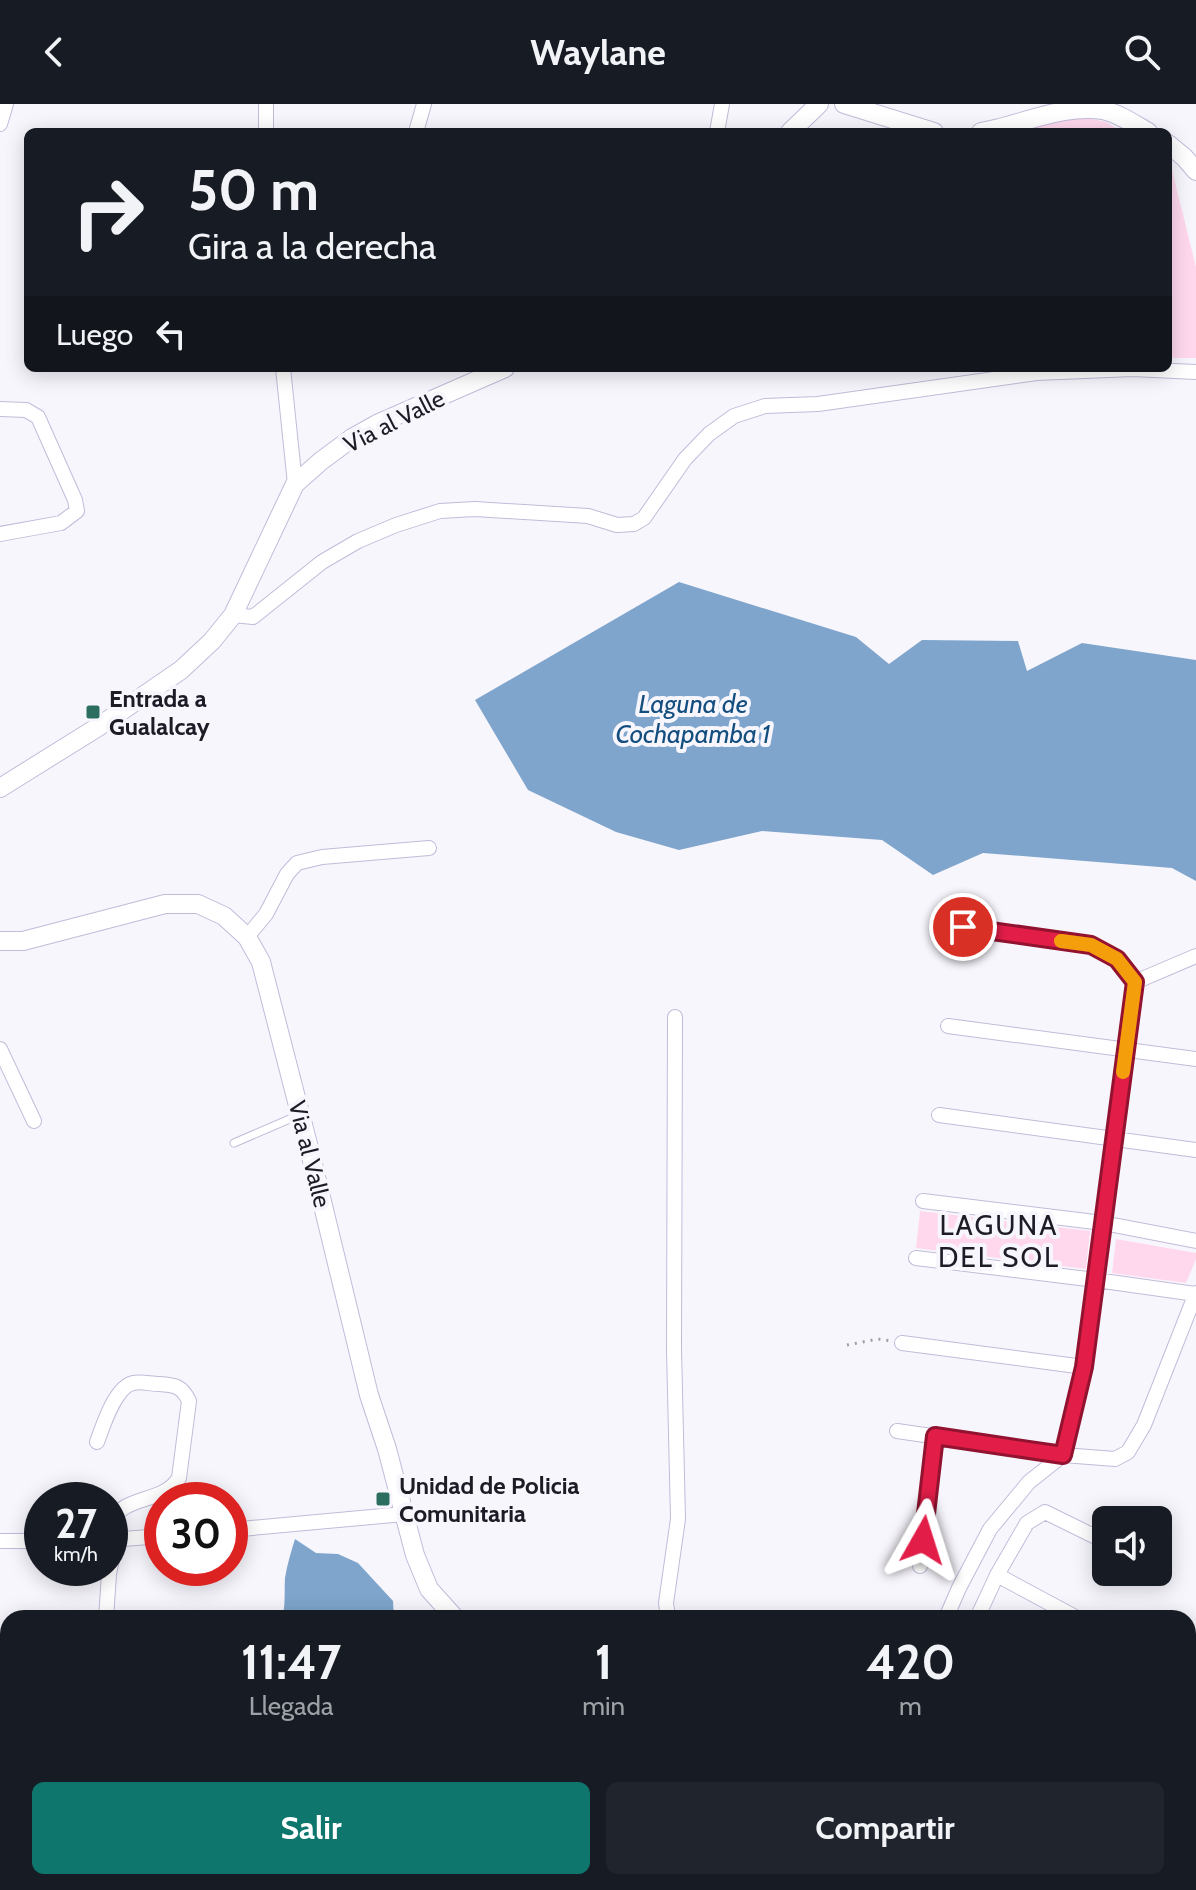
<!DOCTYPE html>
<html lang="es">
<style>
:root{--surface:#171b24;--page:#20242c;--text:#f1f3f6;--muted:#9ea1a6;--accent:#0f766e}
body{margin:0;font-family:Cabin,sans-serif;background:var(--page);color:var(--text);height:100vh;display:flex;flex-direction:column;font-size:30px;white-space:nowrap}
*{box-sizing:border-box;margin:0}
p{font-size:26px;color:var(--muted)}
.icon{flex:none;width:44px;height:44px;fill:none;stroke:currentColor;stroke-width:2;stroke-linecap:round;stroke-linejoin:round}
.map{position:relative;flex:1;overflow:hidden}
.panel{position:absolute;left:0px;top:1506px;width:1196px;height:280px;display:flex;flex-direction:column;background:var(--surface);border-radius:24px 24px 0 0;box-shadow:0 4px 20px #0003}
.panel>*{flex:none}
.hud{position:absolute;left:24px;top:24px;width:1148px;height:244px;border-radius:12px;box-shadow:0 4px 20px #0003;background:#171b24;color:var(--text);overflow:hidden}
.buttons{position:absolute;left:1092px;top:1402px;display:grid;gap:16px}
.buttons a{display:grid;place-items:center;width:80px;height:80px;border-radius:12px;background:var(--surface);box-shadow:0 4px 20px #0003;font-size:40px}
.speed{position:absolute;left:24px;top:1378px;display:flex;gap:16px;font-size:40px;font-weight:700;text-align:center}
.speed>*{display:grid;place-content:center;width:104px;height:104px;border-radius:50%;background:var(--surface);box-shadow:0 4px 20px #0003;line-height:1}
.speed small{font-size:20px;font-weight:400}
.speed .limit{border:12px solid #d22;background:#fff;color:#111}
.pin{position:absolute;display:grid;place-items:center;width:68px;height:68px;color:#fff;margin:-34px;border:4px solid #fff;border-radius:50%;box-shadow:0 2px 8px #0007}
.me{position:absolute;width:88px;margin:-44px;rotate:6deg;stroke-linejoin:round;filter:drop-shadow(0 0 6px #0008)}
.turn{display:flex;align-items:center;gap:28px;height:168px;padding:0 32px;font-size:36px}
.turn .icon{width:104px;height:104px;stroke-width:2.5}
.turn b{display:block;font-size:56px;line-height:68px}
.then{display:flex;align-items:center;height:76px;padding:0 32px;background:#0003;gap:16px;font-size:30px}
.eta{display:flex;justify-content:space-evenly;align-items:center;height:136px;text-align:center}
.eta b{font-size:48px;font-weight:800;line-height:56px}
.cta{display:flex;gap:16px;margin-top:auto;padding:16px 32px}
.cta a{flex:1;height:92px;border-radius:12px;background:var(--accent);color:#fff;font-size:32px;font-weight:800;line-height:92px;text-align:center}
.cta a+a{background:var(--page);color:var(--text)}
header{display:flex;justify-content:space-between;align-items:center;height:104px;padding:0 32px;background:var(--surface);font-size:36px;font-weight:800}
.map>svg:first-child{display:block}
</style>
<header><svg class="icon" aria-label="back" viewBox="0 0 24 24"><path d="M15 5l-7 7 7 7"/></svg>Waylane<svg class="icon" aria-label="search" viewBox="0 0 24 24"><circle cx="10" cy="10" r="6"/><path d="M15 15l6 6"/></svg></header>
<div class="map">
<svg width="1196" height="1786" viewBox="0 0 1196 1786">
<rect width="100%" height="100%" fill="#f8f6fd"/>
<path fill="#ffd8ee" d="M1073,11L1106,18L1122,28H1008Z
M1168,50L1196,163V254H1168Z
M920,1107L1090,1127L1086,1165L916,1144Z
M1116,1135L1196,1149V1155L1186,1179L1112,1169Z"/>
<path fill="#7fa5cc" d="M679,478L856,533L889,560L922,536L1018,537L1027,567L1082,539L1196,556V777L1172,764L983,749L933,771L882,736L762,727L679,746L616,728L528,686L475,596Z
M295,1435L316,1449L338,1450L358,1459L393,1497L394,1514H282C286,1500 284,1488 285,1474C287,1461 291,1448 295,1435Z
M400,1778H738L749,1786H400Z"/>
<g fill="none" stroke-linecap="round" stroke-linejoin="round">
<g stroke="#c2bbd9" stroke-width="9">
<path id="lane" d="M234,1039L299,1011
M0,1585H8"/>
</g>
<g stroke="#c2bbd9" stroke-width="16">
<path id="street" d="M266,0V28
M0,20L6,0
M416,28L424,0
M717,28L722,0
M283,264L295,380
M0,305L26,306L38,313L75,396L77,407L61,419L0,430
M233,511L253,513L322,458L358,437L396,421L440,407L475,405L588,412L617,421L634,420L644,414L685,355L709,330L734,312L765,302L818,300L1036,269L1133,265L1196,268
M963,823L1091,841L1117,855L1135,878L1196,852
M247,833L266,810L287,770L297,759L322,753L429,744
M948,922L1196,955
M0,945L34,1017
M939,1011L1196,1046
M923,1097L1103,1119L1196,1137
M916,1154L1096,1176L1196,1190
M902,1239L1084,1263
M897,1327L1063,1351L1115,1355L1128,1348L1144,1321L1196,1189
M97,1338C103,1322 115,1283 133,1279C140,1277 151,1280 159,1280C175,1281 182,1282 189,1297L179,1374C162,1401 124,1389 110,1420
M230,1426L404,1410
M110,1436L162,1432
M0,1437H42
M920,1462L935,1332
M997,1471L1077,1514
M106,1514L109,1470L116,1436
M668,1514L666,1499L678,1415L674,1245L675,913
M946,1514L959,1484L990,1425L1029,1378L1063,1351L1084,1263L1135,878
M977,1514L997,1471L1027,1419L1045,1408L1106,1438
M1103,1778L1113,1786
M87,1786V1778
M798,1786L803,1778"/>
</g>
<g stroke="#c2bbd9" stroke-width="20">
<path id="secondary" d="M844,0L934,28
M790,28L819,0
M981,28C1021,21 1062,0 1103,6C1120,10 1134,20 1148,28
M1168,40L1184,53L1196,67
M0,684L98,623L181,566L212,537L233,511L295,380L321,357L352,334L377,320L505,264
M0,837H23L165,800H198L224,812L247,833L261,858L309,1044L369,1291L387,1345L415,1451L429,1485L455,1514
M920,1778L935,1786"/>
</g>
<path stroke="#9f9da5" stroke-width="3" stroke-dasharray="2 6" stroke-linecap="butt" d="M847,1241L878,1235L891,1237"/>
<use href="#lane" stroke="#fff" stroke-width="7"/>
<use href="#street" stroke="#fff" stroke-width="14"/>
<use href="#secondary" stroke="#fff" stroke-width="18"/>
</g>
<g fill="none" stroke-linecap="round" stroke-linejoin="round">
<g stroke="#92132f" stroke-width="20">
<path id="route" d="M923,1436L935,1332L1063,1351L1084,1263L1135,878L1117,855L1091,841L963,823"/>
</g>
<use href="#route" stroke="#e11d48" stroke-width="14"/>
<path stroke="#f59e0b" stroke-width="14" d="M1061,837L1091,841L1117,855L1135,878L1123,968"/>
</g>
<g fill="#2b6e60" stroke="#f8f6fd" stroke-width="3">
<rect x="85" y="600" width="16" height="16" rx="4"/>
<rect x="375" y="1387" width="16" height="16" rx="4"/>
</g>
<g text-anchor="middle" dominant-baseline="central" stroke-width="8" stroke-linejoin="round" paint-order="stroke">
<g font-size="24" fill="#1d1b26" stroke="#f8f6fd">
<text transform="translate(394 317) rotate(-27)">Via al Valle</text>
<text transform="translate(310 1050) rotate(76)">Via al Valle</text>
</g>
<g font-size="24" font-weight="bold" fill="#1d1b26" stroke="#f8f6fd" text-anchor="start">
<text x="109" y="594">Entrada a<tspan x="109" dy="28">Gualalcay</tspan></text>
<text x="399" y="1381">Unidad de Policia<tspan x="399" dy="28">Comunitaria</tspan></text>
</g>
<g font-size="26" font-style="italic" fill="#134e7f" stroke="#f8f6fd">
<text x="693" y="600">Laguna de<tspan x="693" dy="30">Cochapamba 1</tspan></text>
</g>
<g font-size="28" letter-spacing="2" fill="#1d1b26" stroke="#f8f6fd">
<text x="999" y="1121">LAGUNA<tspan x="999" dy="32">DEL SOL</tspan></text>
</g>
</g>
</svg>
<div class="buttons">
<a><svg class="icon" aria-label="sound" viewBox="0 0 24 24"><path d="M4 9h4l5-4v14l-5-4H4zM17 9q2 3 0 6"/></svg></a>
</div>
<div class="speed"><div>27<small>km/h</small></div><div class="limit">30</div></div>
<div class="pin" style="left:963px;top:823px;background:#d93025"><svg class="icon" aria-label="arrive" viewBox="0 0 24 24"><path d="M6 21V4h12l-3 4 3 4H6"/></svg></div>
<svg class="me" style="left:923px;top:1436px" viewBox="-20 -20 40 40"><path d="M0-17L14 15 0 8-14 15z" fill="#e11d48" stroke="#fff" stroke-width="4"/></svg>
<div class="hud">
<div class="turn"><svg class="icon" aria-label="right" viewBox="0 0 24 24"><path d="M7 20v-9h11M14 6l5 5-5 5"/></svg><div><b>50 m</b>Gira a la derecha</div></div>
<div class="then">Luego<svg class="icon" aria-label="left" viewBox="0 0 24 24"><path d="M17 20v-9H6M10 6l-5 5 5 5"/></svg></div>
</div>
<section class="panel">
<div class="eta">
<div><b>11:47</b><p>Llegada</p></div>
<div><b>1</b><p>min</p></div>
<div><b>420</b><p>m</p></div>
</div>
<div class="cta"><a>Salir</a><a>Compartir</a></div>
</section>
</div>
